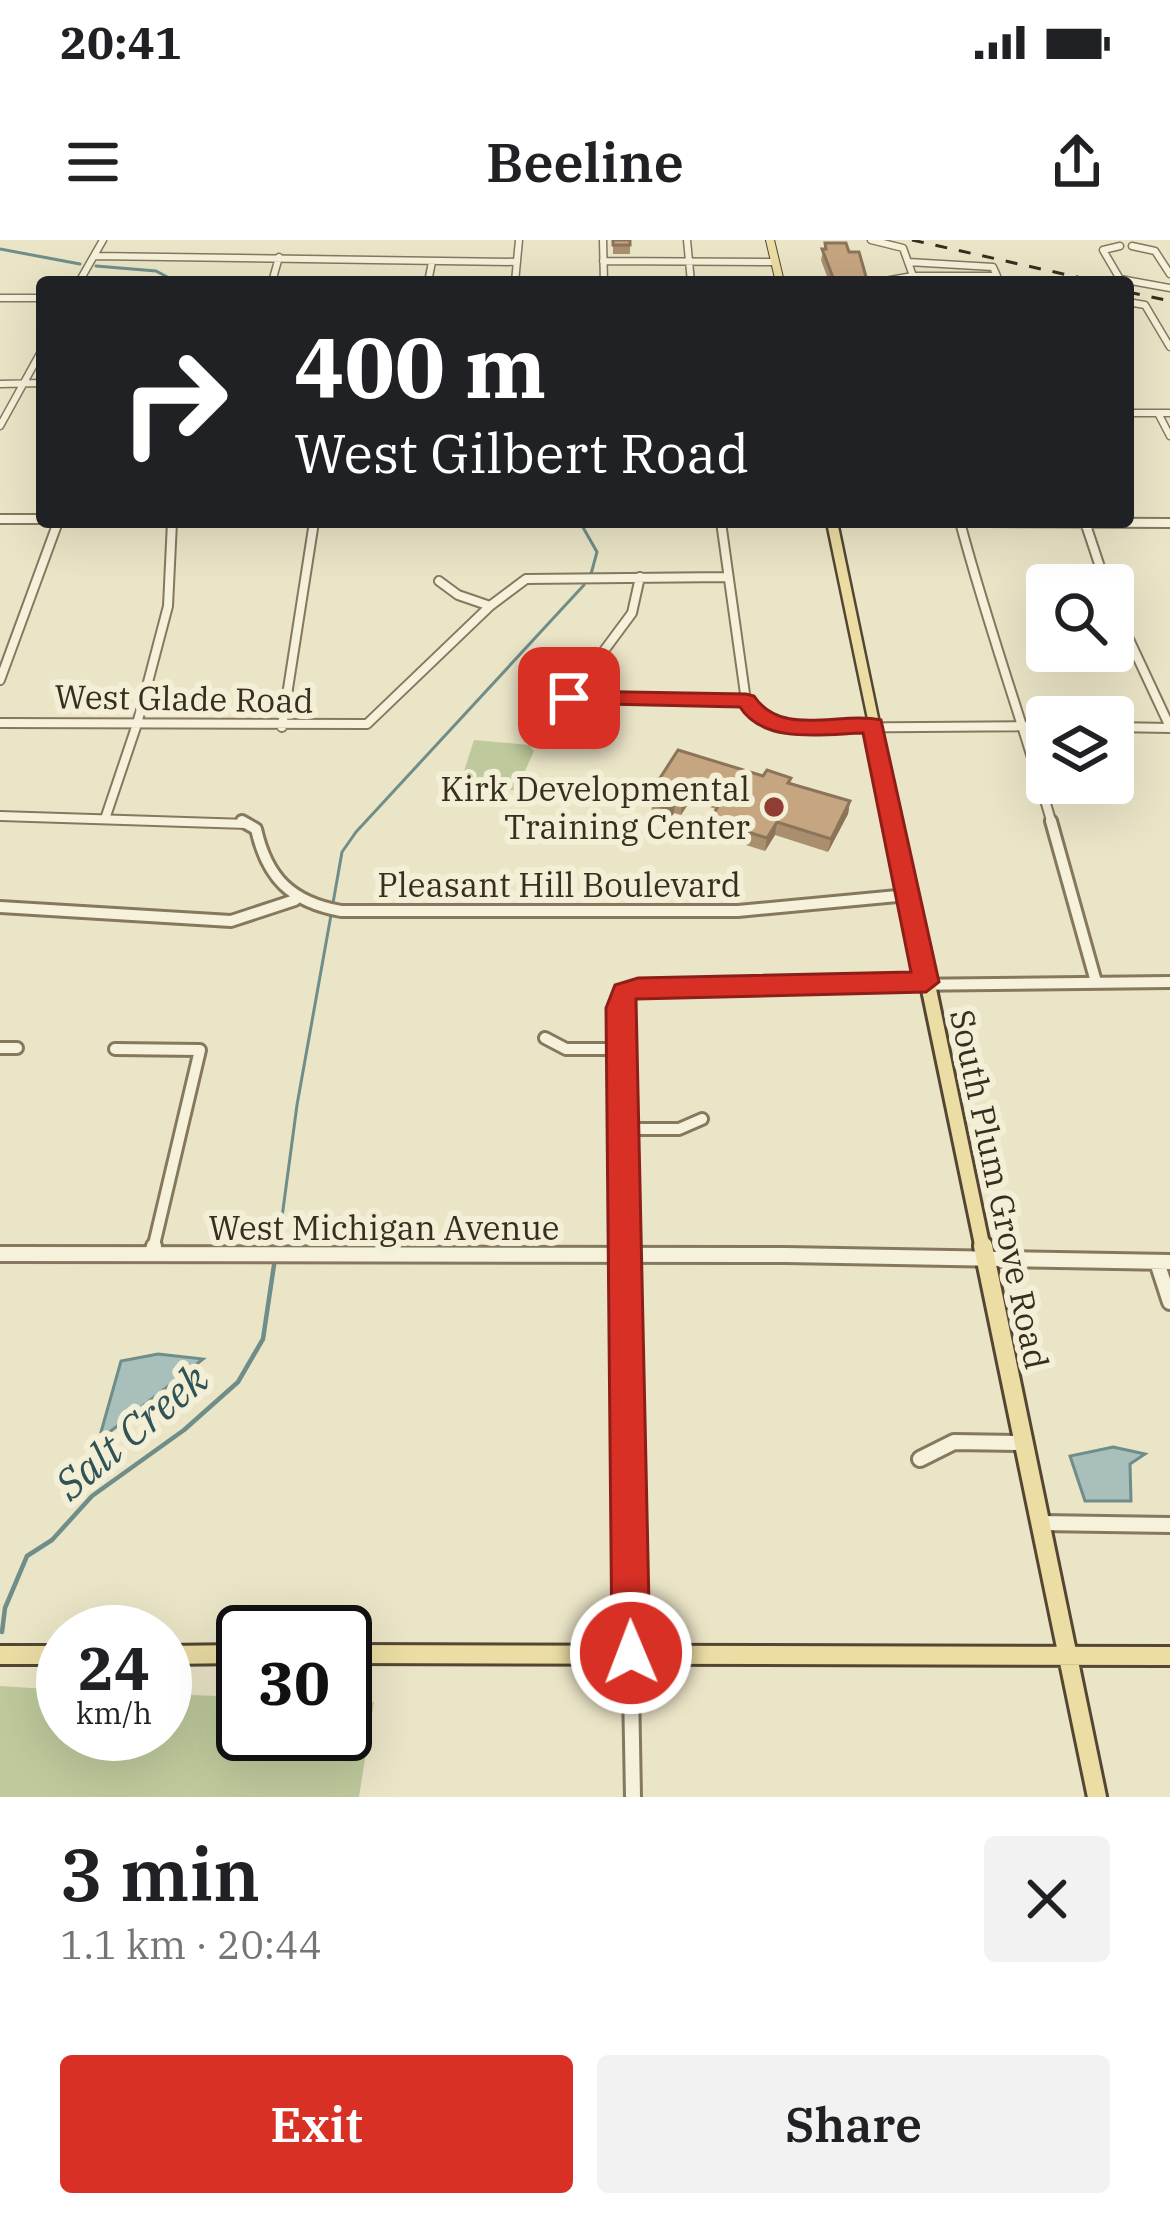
<!DOCTYPE html>
<meta charset="utf-8">
<style>
:root{--surface:#fff;--page:#f2f2f2;--text:#202124;--muted:#757577;--accent:#d93025}
body{margin:0;font-family:"IBM Plex Serif",serif;background:var(--page);color:var(--text);height:100vh;display:flex;flex-direction:column;font-size:45px;white-space:nowrap}
*{box-sizing:border-box;margin:0}
p{font-size:39px;color:var(--muted)}
.icon{flex:none;width:66px;height:66px;fill:none;stroke:currentColor;stroke-width:2;stroke-linecap:round;stroke-linejoin:round}
.map{position:relative;height:1557px;overflow:hidden}
.drawer{display:flex;flex-direction:column;background:var(--surface);flex:1}
.drawer>*{flex:none}
.top-card{position:absolute;left:36px;top:36px;width:1098px;height:252px;border-radius:12px;box-shadow:0 12px 48px #0002;background:#202124;color:#fff;overflow:hidden}
.buttons{position:absolute;left:1026px;top:324px;display:grid;gap:24px}
.buttons a{display:grid;place-items:center;width:108px;height:108px;border-radius:12px;background:var(--surface);box-shadow:0 12px 48px #0002;font-size:60px}
.speed{position:absolute;left:36px;top:1365px;display:flex;gap:24px;font-size:60px;font-weight:700;text-align:center}
.speed>*{display:grid;place-content:center;width:156px;height:156px;border-radius:50%;background:var(--surface);box-shadow:0 12px 48px #0002;line-height:1}
.speed small{font-size:30px;font-weight:400}
.speed .limit{border:6px solid #111;border-radius:18px;background:#fff;color:#111}
.pin{position:absolute;display:grid;place-items:center;width:102px;height:102px;color:#fff;margin:-51px;border-radius:24px;box-shadow:0 6px 18px #0006}
.me{position:absolute;width:132px;margin:-66px;rotate:359deg;stroke-linejoin:round;filter:drop-shadow(0 0 9px #0008)}
.turn{display:flex;align-items:center;gap:42px;height:252px;padding:0 60px;font-size:54px}
.turn .icon{width:156px;height:156px;stroke-width:2.5}
.turn b{display:block;font-size:84px;line-height:102px}
.round{display:grid;place-items:center;flex:none;width:126px;height:126px;border-radius:12px;background:var(--page)}
.overview{display:flex;align-items:center;justify-content:space-between;height:204px;padding:0 60px}
h1{font-size:72px;font-weight:600;line-height:90px}
.cta{display:flex;gap:24px;margin-top:auto;padding:24px 60px}
.cta a{flex:1;height:138px;border-radius:12px;background:var(--accent);color:#fff;font-size:48px;font-weight:600;line-height:138px;text-align:center}
.cta a+a{background:var(--page);color:var(--text)}
.status{display:flex;justify-content:space-between;align-items:center;height:84px;padding:0 60px;background:var(--surface);direction:ltr}
.status svg{height:33px;fill:currentColor}
header{display:flex;justify-content:space-between;align-items:center;height:156px;padding:0 60px;background:var(--surface);font-size:54px;font-weight:600}
.map>svg:first-child{display:block}
</style>
<div class="status"><b>20:41</b><svg viewBox="0 0 49 12"><path d="M0 12V9h3v3zM5 12V6h3v6zM10 12V3h3v9zM15 12V0h3v12zM26 1h20v11H26zM47 4h2v5h-2z"/></svg></div>
<header><svg class="icon" aria-label="menu" viewBox="0 0 24 24"><path d="M4 6h16M4 12h16M4 18h16"/></svg>Beeline<svg class="icon" aria-label="share" viewBox="0 0 24 24"><path d="M12 15V3M7 8l5-5 5 5M5 13v7h14v-7"/></svg></header>
<div class="map">
<svg width="1170" height="1557" viewBox="0 0 1170 1557">
<rect width="100%" height="100%" fill="#ebe5c7"/>
<path fill="#bec99c" d="M474,500L529,505L534,511L516,551L474,542L464,531Z
M0,1446L63,1450V1494H165V1454L243,1457V1494H345V1461L374,1462L359,1557H0Z"/>
<path fill="#a8bfbb" stroke="#6f8d89" stroke-width="3" d="M158,1114L203,1119L107,1194L101,1192L121,1121Z
M1113,1207L1145,1214L1130,1224L1131,1261H1085L1070,1216Z"/>
<g fill="none" stroke-linecap="round" stroke-linejoin="round">
<path stroke="#6f8d89" stroke-width="3" d="M0,9L80,24
M96,26L156,31L177,42
M580,282L597,312L591,334
M333,663L342,612L356,592L584,345
M278,1007L297,865L331,675"/>
<path stroke="#6f8d89" stroke-width="4.5" d="M2,1392L5,1368L27,1316L52,1300L92,1256L184,1190L238,1142L263,1099L274,1025"/>
<g stroke="#85785e" stroke-width="9">
<path id="minor-far3" d="M603,0L604,42
M687,0L691,42
M871,0L903,8L908,22
M1120,6L1103,10L1120,39L1170,48
M1132,6L1155,11L1170,34
M94,16L517,22
M603,21L775,22
M908,22L993,27L997,36H913Z
M79,42L103,0
M272,42L279,17
M428,42L432,22
M515,42L519,0
M879,42L913,36
M0,58H42
M1128,62L1145,65L1170,107
M0,144L42,143
M1128,173H1170
M1158,173L1170,196
M0,186L42,110"/>
</g>
<g stroke="#85785e" stroke-width="12">
<path id="minor-far2" d="M0,279H42
M721,282L746,461L755,474L792,488L1047,486
M960,282C987,384 1023,483 1052,584
M985,282L1170,283
M1085,282L1106,345
M640,337L632,373L569,458L746,461
M439,341L458,355L490,366
M1113,365L1170,487
M0,440L58,282
M0,483L367,484L490,366L526,339L728,337
M282,487L314,282
M1113,487L1170,488
M0,576L247,584
M106,576L137,484L168,366L172,282"/>
</g>
<g stroke="#85785e" stroke-width="16">
<path id="minor-far1" d="M242,581L256,589C267,638 291,662 341,671H738L908,655
M1051,581L1096,742
M0,667L231,681L295,660
M545,798L566,809H620
M0,808H17
M115,809L200,810L153,1009
M621,889H679L702,879
M623,1009L619,768L624,752L638,748L1170,742"/>
</g>
<g stroke="#85785e" stroke-width="20">
<path id="minor" d="M623,1006L633,1557
M0,1014L786,1015L1170,1022
M152,1014L154,1006
M1157,1022L1170,1062
M920,1219L954,1202L1022,1203
M1041,1283L1170,1285"/>
</g>
<g stroke="#544632" stroke-width="10">
<path id="major-far3" d="M770,0L780,42"/>
</g>
<g stroke="#544632" stroke-width="15">
<path id="major-far2" d="M832,282L895,584"/>
</g>
<g stroke="#544632" stroke-width="20">
<path id="major-far1" d="M894,581L983,1009"/>
</g>
<g stroke="#544632" stroke-width="24">
<path id="major" d="M983,1006L1097,1557
M345,1414L1170,1416
M0,1415H63
M165,1415L243,1414"/>
</g>
<use href="#minor-far3" stroke="#f6f1da" stroke-width="6"/>
<use href="#minor-far2" stroke="#f6f1da" stroke-width="8"/>
<use href="#minor-far1" stroke="#f6f1da" stroke-width="10"/>
<use href="#minor" stroke="#f6f1da" stroke-width="14"/>
<use href="#major-far3" stroke="#ebdda3" stroke-width="8"/>
<use href="#major-far2" stroke="#ebdda3" stroke-width="10"/>
<use href="#major-far1" stroke="#ebdda3" stroke-width="14"/>
<use href="#major" stroke="#ebdda3" stroke-width="18"/>
<path stroke="#372e20" stroke-width="3" stroke-dasharray="12 12" stroke-linecap="butt" d="M912,0L1099,42
M1128,52L1170,61"/>
</g>
<path fill="#aa8f6e" d="M613,0H630V14H613Z
M825,3L849,12L867,42H829L821,20Z
M763,536L791,538L790,543L850,561L848,574L828,612L775,595L765,611L708,593L710,580L716,569L690,561L681,575L674,573L668,582L652,577L651,552Z"/>
<path fill="#8b745a" d="M691,548L690,561L681,575L682,562Z
M675,560L674,573L668,582L669,569Z
M850,561L848,574L828,612L831,599Z
M777,582L775,595L765,611L767,598Z"/>
<path fill="#c6a680" stroke="#8b745a" stroke-width="3" d="M613,0H630V5H613Z
M825,3H846L849,12H859L867,40H834L822,9H826Z
M678,510L763,536L767,530L791,538L788,543L850,561L831,599L777,582L767,598L710,580L723,558L691,548L682,562L675,560L669,569L652,564L658,555L651,552Z"/>
<path fill="#d93025" stroke="#8d1f18" stroke-width="3" d="M569,451L746,454L754,456C782,498 839,471 881,480L939,742L926,752L636,759L650,1413L645,1426L631,1432L618,1426L612,1413L606,768L615,745L638,738L911,732L863,493C825,494 764,505 740,467L561,463V453Z"/>
<circle fill="#903d33" stroke="#f3eed6" stroke-width="4.5" cx="774" cy="567" r="12"/>
<g text-anchor="middle" dominant-baseline="central" stroke-width="12" stroke-linejoin="round" paint-order="stroke">
<g font-size="33" fill="#372e20" stroke="#f3eed6">
<text transform="translate(184 458) rotate(1)">West Glade Road</text>
<text x="559" y="644">Pleasant Hill Boulevard</text>
<text transform="translate(1000 949) rotate(78)">South Plum Grove Road</text>
<text x="384" y="987">West Michigan Avenue</text>
</g>
<g font-size="33" fill="#372e20" stroke="#f3eed6" text-anchor="end">
<text x="750" y="548">Kirk Developmental<tspan x="750" dy="38">Training Center</tspan></text>
</g>
<g font-size="42" font-style="italic" fill="#315355" stroke="#f3eed6">
<text transform="translate(131 1191) rotate(-40)">Salt Creek</text>
</g>
</g>
</svg>
<div class="buttons">
<a><svg class="icon" aria-label="search" viewBox="0 0 24 24"><circle cx="10" cy="10" r="6"/><path d="M15 15l6 6"/></svg></a>
<a><svg class="icon" aria-label="layers" viewBox="0 0 24 24"><path d="M12 4l9 5-9 5-9-5zM3 14l9 5 9-5"/></svg></a>
</div>
<div class="speed"><div>24<small>km/h</small></div><div class="limit">30</div></div>
<div class="pin" style="left:569px;top:458px;background:#d93025"><svg class="icon" aria-label="arrive" viewBox="0 0 24 24"><path d="M6 21V4h12l-3 4 3 4H6"/></svg></div>
<svg class="me" style="left:631px;top:1413px" viewBox="-20 -20 40 40"><circle r="17" fill="#d93025" stroke="#fff" stroke-width="3"/><path d="M0-11L8 9 0 5-8 9z" fill="#fff"/></svg>
<div class="top-card">
<div class="turn"><svg class="icon" aria-label="right" viewBox="0 0 24 24"><path d="M7 20v-9h11M14 6l5 5-5 5"/></svg><div><b>400 m</b>West Gilbert Road</div></div>
</div>
</div>
<section class="drawer">
<div class="overview"><div><h1>3 min</h1><p>1.1 km · 20:44</p></div><a class="round"><svg class="icon" aria-label="close" viewBox="0 0 24 24"><path d="M6 6l12 12M18 6L6 18"/></svg></a></div>
<div class="cta"><a>Exit</a><a>Share</a></div>
</section>
